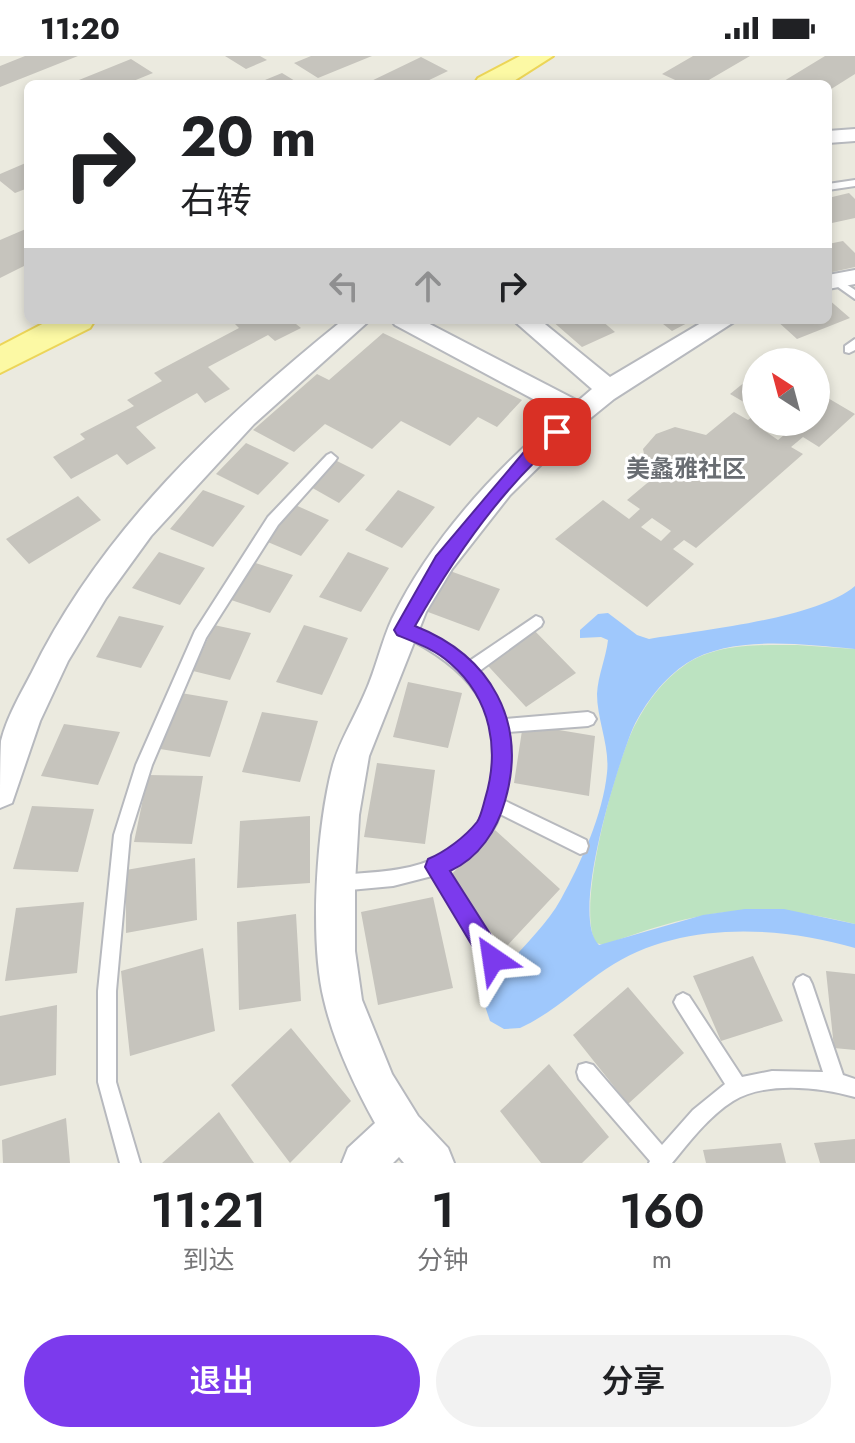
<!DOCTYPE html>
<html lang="zh">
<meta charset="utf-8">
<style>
:root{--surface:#fff;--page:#f2f2f2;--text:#202124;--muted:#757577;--accent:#7c3aed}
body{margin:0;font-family:Jost,"Noto Sans SC",sans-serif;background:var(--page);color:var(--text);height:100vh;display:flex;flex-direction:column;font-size:30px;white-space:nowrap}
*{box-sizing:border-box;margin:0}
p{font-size:26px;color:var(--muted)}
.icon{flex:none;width:44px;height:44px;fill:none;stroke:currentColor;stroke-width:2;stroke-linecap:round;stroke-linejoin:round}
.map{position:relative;height:1107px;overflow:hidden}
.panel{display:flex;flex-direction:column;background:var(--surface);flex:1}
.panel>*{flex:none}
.guide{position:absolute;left:24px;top:24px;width:808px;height:244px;border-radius:12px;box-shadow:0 4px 12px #0003;background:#fff;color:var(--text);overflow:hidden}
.needle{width:52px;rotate:324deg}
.tools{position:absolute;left:742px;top:292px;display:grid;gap:16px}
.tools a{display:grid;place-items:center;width:88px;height:88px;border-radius:50%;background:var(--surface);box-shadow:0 4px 12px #0003;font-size:40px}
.pin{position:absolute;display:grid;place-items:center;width:68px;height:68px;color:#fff;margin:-34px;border-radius:16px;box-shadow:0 4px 12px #0006}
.me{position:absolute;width:88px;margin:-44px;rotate:328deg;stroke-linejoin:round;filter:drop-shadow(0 0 6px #0008)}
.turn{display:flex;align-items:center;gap:28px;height:168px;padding:0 24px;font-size:36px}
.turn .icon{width:104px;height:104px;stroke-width:2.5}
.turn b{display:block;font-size:56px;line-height:68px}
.lanes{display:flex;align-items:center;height:76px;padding:0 24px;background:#0003;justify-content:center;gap:40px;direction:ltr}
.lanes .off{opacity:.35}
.eta{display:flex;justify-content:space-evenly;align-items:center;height:136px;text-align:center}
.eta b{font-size:48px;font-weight:600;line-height:56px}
.button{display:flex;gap:16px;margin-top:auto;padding:16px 24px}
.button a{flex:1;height:92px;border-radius:48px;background:var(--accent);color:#fff;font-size:32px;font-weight:600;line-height:92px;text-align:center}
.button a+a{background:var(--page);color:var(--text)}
.status{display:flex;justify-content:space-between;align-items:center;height:56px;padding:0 40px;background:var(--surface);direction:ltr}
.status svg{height:22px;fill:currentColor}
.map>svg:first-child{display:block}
</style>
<div class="status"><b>11:20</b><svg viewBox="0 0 49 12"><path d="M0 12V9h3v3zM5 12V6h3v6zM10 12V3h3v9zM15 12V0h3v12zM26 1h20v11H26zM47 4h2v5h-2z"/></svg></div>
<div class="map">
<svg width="855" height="1107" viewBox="0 0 855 1107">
<rect width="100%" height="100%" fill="#ebeadf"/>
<path fill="#bce3c1" d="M797,589L855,593V868C755,843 699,854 604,889L596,887C575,852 616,706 635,669C647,646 663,624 685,609C717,587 760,589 797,589Z"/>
<path fill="#9fc8fc" d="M855,530V593C804,589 733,578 687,607C664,622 645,647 633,672C618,708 569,861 599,889L703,859L745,853H784L855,868V892C776,869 677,865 606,913C578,932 551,958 520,972L504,973L490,965L483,944C503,905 540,881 561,843C581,807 603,758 607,717C610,690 597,664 597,638C598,619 606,602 608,584L601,581L580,582V574L598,558L608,557L637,579L649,583C702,574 816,563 855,530Z"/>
<path fill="#c6c4bd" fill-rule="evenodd" d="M25,0H78L0,31V10Z
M225,0H260L267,4L246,13Z
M311,0H372L318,22L294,7Z
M693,0H750L702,28H684L662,18Z
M825,0H855V18L828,35V28H779Z
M421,1L448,15L421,28H365Z
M131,3L153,17L126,28H69Z
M282,17L300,28H257L265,24Z
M28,106V132L15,137L0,125V118Z
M849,137L855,143V162L832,167L828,163V142Z
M28,172V208L0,222V184Z
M843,185L855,197V211L828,217V188Z
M828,243L850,262L797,283L776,264H828Z
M231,264H291L301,272L275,285L268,279L208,311L230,333L205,347L197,337L136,371L156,392L127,409L117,398L71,423L53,401L85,383L80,378L134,350L127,344L162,325L154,317L239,272Z
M551,264H601L615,276L582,291Z
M658,264H693L672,275Z
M383,277L522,344L497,371L478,361L450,390L401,365L372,393L325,368L294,396L253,374L317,318L329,324Z
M756,317V353L730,338Z
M816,335L855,358L819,391L803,381L791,391L803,398L696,492L684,484L673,493L694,508L647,551L555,483L603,444L629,463L640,453L627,444L658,418L646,408L643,393L656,378L675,371L706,379L734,356L748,364L756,358V366H766L759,371L778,384L790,374L777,366H816ZM652,462L671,475L661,485L641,471Z
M246,387L289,407L258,439L216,418Z
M335,404L365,419L339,447L309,430Z
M203,434L245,450L213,491L170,473Z
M398,434L435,451L402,492L365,474Z
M78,440L101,464L29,508L6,483Z
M293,448L329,464L301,500L263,484Z
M159,496L205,512L180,549L132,532Z
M348,496L389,512L361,556L319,541Z
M249,505L293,519L270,557L225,542Z
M450,515L500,533L479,575L428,556Z
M119,560L164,570L141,612L96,601Z
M528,568L576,617L526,651L479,600Z
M214,569L251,577L230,624L193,615Z
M304,569L348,582L322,639L276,626Z
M408,626L462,637L448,692L393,681Z
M181,637L228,645L210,701L160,693Z
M262,656L318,665L300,726L242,716Z
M64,668L120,676L98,729L41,720Z
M523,668L595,680L589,740L514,727Z
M377,707L435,714L425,788L364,781Z
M148,719L203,720L192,788L134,786Z
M32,750L94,753L78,816L13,813Z
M310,760V827L237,832L240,765Z
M495,774L560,833L506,891L441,829Z
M195,802L197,864L126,877V814Z
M433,841L453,932L378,949L361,856Z
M84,846L77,917L5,925L16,852Z
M296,858L301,945L239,954L237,866Z
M203,892L215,975L130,1000L121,915Z
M753,900L783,965L721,985L693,920Z
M826,915L855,918V994L834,992Z
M628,931L684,997L628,1048L573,979Z
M57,949L56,1019L0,1030V960Z
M291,972L351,1045L290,1107L231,1029Z
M549,1008L609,1081L582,1107H541L500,1055Z
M219,1056L254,1107H162Z
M66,1062L70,1107H3L2,1084Z
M855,1083V1107H820L814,1087Z
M781,1087L786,1107H706L703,1094Z"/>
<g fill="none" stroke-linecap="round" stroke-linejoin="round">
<g stroke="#b7b9be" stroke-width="4">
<path id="lane" d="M855,124V130L828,134V128Z
M835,221L855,234V243L831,226V222Z
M855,283V294L849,297L845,296V290Z
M331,397L337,402L335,405L278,469L206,582L152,709L130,779L116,935V1026L140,1107H120L98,1026V935L114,779L136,709L195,575L268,461L327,399Z
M536,560L541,562L543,566L541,570L478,616L491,633L505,663L588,656L593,658L596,663L593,668L588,670L507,676L510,712L503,744L586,784L588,790L586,796L580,798L500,758C492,783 470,803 446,814L499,897L502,903L499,909L493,912L487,909L432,820L393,830L339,835L333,833L331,827L333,821L339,819C373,816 410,816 440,800C475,782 483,765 491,729C507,652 465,609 399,578L397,574L399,570L404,568L435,582L468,606Z
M803,919L809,922L812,928L843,1019L855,1023V1041C820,1031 765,1025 733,1045C709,1060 690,1085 672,1107H649L650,1105L579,1023L577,1016L579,1009L586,1007L593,1009L662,1089L693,1054L725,1028L677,952L674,946L677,940L683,937L689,940L742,1021L772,1015L823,1016L794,928L797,922Z"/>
</g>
<g stroke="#b7b9be" stroke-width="4">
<path id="street" d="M855,73V85L828,87V75Z
M855,214V228L828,233V219Z
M343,264H370L254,368L151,480L106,542L68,605L40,665L12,747L0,752C0,731 0,705 1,685C7,661 20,639 31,618C101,474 220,363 343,264Z
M391,264H422L578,345L592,333L513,264H540L610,321L706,264H737L614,343L577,373L510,439L452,513L426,556L369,700L359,759L355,827V895L362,944L392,1018L418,1060L448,1092L454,1107H404L399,1101L393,1107H342L348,1092L375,1067C354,1029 334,987 324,944C309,883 317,769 333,709C340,684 355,661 365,637C376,613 381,587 392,563C431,483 494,415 561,358L395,269Z"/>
</g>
<g stroke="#ecd558" stroke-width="4">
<path id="primary" d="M520,0H553L509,28H474L478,22Z
M50,264H95L90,272L0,317V290Z"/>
</g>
<use href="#lane" fill="#fff" fill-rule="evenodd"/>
<use href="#street" fill="#fff" fill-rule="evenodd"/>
<use href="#primary" fill="#fcf9a4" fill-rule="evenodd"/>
</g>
<path fill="#7c3aed" stroke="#51269a" stroke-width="2" d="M557,370L565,376L563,380C502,431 454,501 415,570C491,600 528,666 505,745C497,774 479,802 450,815L501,895L504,903L501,911L493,915L485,911L425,811L428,803C445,796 465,781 477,766C481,760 483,750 485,743C500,694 491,643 451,608C436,594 417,587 397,579L394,574L436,500L529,390Z"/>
<g text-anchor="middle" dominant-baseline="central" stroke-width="6" stroke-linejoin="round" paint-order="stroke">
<g font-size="24" font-weight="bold" fill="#696d72" stroke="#fff">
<text x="686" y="412">美蠡雅社区</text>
</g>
</g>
</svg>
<div class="tools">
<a><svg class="needle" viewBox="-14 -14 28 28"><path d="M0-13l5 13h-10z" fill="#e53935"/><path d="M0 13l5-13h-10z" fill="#757577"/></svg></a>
</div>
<div class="pin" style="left:557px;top:376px;background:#d93025"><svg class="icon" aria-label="arrive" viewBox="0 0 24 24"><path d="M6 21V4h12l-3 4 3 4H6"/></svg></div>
<svg class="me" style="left:493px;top:903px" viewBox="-20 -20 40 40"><path d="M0-17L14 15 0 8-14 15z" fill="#7c3aed" stroke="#fff" stroke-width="4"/></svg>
<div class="guide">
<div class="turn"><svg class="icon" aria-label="right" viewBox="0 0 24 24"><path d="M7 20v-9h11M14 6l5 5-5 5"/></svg><div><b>20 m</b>右转</div></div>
<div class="lanes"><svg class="icon off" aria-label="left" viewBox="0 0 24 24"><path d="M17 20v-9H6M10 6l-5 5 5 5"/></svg><svg class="icon off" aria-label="ahead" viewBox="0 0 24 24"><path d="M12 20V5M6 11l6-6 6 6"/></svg><svg class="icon" aria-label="right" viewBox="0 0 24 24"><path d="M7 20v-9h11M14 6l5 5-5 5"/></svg></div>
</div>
</div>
<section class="panel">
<div class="eta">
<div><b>11:21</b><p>到达</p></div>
<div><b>1</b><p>分钟</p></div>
<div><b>160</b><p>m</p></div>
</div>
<div class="button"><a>退出</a><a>分享</a></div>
</section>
